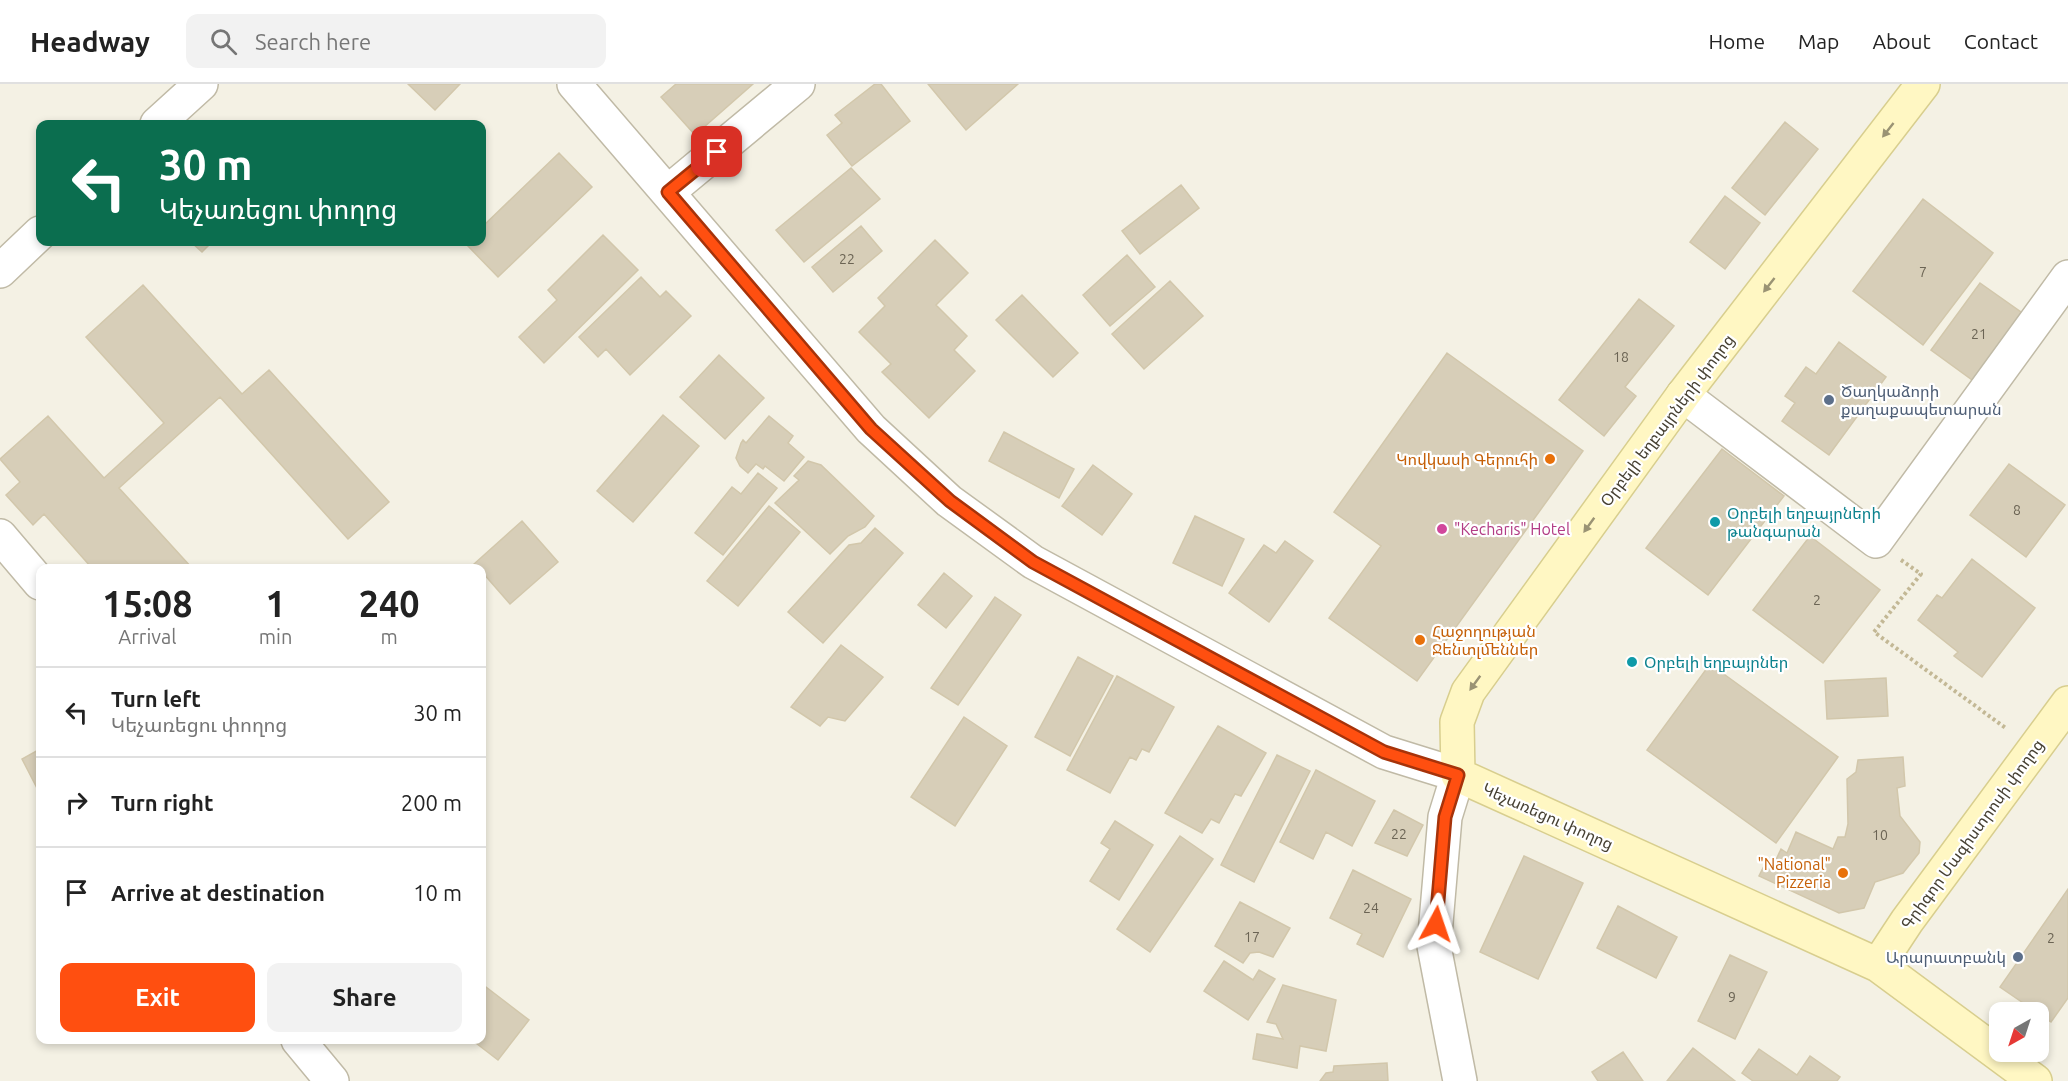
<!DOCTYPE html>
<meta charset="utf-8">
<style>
:root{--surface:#fff;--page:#f2f2f2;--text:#222;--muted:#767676;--line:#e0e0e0;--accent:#ff4f10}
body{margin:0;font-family:Ubuntu,"Noto Sans Armenian",sans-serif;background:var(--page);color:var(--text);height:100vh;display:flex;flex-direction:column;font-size:22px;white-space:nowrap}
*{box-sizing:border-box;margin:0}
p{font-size:20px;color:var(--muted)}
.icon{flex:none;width:33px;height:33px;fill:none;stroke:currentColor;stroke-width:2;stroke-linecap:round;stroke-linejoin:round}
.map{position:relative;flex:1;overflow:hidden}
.panel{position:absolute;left:36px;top:480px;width:450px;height:480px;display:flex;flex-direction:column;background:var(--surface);border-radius:12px;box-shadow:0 3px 9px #0003}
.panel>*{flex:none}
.hud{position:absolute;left:36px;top:36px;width:450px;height:126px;border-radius:12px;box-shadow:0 3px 9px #0003;background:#0b6e4f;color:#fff;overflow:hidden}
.needle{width:39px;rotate:219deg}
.tools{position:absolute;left:1989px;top:918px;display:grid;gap:12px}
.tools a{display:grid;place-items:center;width:60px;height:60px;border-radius:12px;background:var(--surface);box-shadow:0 3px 9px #0003;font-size:30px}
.pin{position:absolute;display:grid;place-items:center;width:51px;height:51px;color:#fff;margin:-26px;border-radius:12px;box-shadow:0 3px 9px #0006}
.me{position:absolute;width:66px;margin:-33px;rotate:5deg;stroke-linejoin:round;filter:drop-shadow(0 0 4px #0008)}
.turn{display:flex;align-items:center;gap:21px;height:126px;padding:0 24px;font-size:27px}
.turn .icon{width:78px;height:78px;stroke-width:2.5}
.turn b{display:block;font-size:42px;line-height:51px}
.eta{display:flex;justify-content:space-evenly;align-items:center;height:102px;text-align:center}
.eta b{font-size:36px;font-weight:600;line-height:42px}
.button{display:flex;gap:12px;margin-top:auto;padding:12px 24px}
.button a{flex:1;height:69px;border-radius:12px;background:var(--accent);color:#fff;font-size:24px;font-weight:600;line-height:69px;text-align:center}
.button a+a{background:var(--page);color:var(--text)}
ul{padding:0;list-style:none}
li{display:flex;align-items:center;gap:18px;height:90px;padding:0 24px;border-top:2px solid var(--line)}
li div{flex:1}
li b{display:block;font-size:22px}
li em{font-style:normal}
header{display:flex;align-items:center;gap:36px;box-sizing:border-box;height:84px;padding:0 30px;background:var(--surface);border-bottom:2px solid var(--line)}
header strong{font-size:28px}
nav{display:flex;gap:33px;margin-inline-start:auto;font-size:21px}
.search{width:420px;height:54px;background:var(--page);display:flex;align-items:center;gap:15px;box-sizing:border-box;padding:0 21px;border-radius:12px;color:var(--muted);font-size:22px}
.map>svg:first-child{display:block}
</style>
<header>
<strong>Headway</strong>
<div class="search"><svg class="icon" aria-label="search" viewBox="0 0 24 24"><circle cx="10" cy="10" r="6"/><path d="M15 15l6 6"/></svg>Search here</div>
<nav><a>Home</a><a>Map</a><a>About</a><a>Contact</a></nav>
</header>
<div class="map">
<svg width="2068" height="997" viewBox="0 0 2068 997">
<rect width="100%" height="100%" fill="#f4f1e4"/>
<path fill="#d7ceb8" stroke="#d2c7ab" stroke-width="1.5" d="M408,0H460L435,26Z
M676,0H753L695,51L661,13Z
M875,0H881L910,37L852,82L827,51L842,39L835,31Z
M928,0H1018L966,46Z
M1785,38L1818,65L1765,131L1732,104Z
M559,69L592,103L498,193L465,159L482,158V143Z
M851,84L880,115L804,178L776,146Z
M1181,101L1199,124L1140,170L1122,147Z
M1725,112L1760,139L1725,185L1690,158Z
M1923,115L1993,169L1923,261L1853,207Z
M861,142L882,167L833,208L812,183Z
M603,151L638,186L544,279L519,253L557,216L548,206Z
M935,156L968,189L936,221L967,252L954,266L975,287L929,334L882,288L891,280L859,248L885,222L878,214Z
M191,158H212L202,168Z
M1127,171L1155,203L1110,242L1083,211Z
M641,193L660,213L666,207L691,232L630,291L606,265L598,273L579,253Z
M1170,197L1203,232L1144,285L1112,250Z
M1980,199L2028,233L1979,301L1931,266Z
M143,201L242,310L269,286L389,418L348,455L220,313L119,404L192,484H89L91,483L44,430L33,441L6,411L20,398L0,375L48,332L104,394L164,339L86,253Z
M1022,211L1078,269L1053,293L996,236Z
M1639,215L1674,242L1625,303L1636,312L1604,352L1559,316Z
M1839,258L1886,293L1829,371L1782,337L1795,319L1785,312L1806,283L1816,290Z
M1447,269L1583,367L1417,597L1329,534L1381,462L1334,428Z
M719,271L764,314L725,355L680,313Z
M663,331L699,362L633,438L597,407Z
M769,332L793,352L788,359L804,373L784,397L765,382L763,385L756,380L748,389L740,382L736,374L741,359L743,356L746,359Z
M1004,348L1074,385L1059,414L989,377Z
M1722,365L1784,412L1708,511L1646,464Z
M808,377L821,381L874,432L865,443L848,452L830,470L775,419L799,396L794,392Z
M2009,380L2065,421L2026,473L1970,431Z
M1093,381L1132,410L1102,451L1062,422Z
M758,389L777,404L723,471L695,449L732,403L741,410Z
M769,422L800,448L738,522L707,497Z
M1195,432L1244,455L1222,502L1173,479Z
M522,437L558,478L510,520L482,488V484L474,480Z
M875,444L903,469L823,559L788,528L849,461L861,459Z
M1810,452L1880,506L1823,579L1753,526Z
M1285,457L1313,477L1269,538L1229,509L1264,461L1276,469Z
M1972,475L2035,524L1982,593L1954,572L1958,568L1918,536L1937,511L1942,514Z
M944,489L972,512L946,544L918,521Z
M995,513L1021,531L958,621L931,604Z
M841,561L883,593L845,637L828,633L820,642L791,623Z
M1078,573L1113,592L1070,672L1035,653Z
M1710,580L1838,673L1776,759L1647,666Z
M1117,592L1174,623L1149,668L1142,665L1136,676L1130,673L1110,709L1067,686Z
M1886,594L1888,632L1827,635L1825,597Z
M964,633L1007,662L955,742L911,713Z
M1218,642L1266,669L1241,712L1235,710L1219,739L1211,735L1202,749L1165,729Z
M40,665V710L22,675Z
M1277,671L1310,687L1254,798L1221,781Z
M1903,673L1905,702L1897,704L1900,732L1920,758L1919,769L1903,789L1875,798L1864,824L1839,829L1759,792L1766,778L1774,780L1781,765L1787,769L1796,748L1833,765L1838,753H1845L1848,740L1847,695L1856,688L1858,676Z
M1316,686L1375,717L1352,762L1326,748L1313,775L1280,758Z
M1394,726L1423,741L1407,772L1375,759Z
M1115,737L1153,761L1119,816L1090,797L1110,765L1101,759Z
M1180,752L1213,775L1150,868L1117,845Z
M1524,772L1583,799L1538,895L1480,868Z
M1353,786L1411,815L1383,873L1357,860L1362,850L1330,834Z
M2068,805V914L2051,938L2000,903Z
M1240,818L1290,844L1273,873L1259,868L1250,869L1243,879L1215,862Z
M1618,822L1677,853L1656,894L1597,864Z
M1730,871L1767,888L1735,955L1698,937Z
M1224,877L1253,896L1259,886L1275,895L1248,936L1204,907Z
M1283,901L1336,916L1326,967L1300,962L1297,984L1253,975L1257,950L1283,955L1276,940L1267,938Z
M486,903L529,936L498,976L472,956H482V908Z
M1693,964L1735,997H1667Z
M1759,965L1797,991L1810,972L1840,993L1837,997H1753L1742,989Z
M1623,968L1643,997H1598L1592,988Z
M1387,979L1388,997H1320L1326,989L1333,988L1334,982Z"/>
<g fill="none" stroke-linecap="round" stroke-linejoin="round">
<g stroke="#c0baa6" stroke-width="36">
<path id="minor" d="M157,40L201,0
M668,108L798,0
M0,187L40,149
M1683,311L1876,457L2068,193
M0,452L40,499
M298,956L332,997"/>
</g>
<g stroke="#c0baa6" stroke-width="36">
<path id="tertiary" d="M574,0L871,345L949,417L1033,478L1384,668L1458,691L1445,733L1434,862L1460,997"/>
</g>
<g stroke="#d8ce8e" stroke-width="36">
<path id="secondary" d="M1923,0L1683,311L1468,608L1457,638L1458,691L1878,881L2035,997
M1878,881L1907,837L2068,619"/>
</g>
<path stroke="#c3b895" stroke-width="4" stroke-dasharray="3 3" stroke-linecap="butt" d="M1901,476L1921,490L1874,548L2007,645"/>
<use href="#minor" stroke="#fff" stroke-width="33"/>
<use href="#tertiary" stroke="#fff" stroke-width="33"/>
<use href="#secondary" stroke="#fff7c3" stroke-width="33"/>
</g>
<defs><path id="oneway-solid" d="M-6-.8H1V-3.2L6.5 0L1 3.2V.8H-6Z" transform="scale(1.5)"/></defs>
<g fill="#9a9374">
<use href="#oneway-solid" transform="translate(1888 46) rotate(128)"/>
<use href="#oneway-solid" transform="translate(1769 201) rotate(128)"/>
<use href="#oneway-solid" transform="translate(1589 441) rotate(126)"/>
<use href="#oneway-solid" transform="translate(1475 599) rotate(126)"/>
</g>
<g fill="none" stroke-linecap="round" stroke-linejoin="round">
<g stroke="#a6330a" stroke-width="15">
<path id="route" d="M717,68L668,108L871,345L950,417L1033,478L1384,668L1458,691L1445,733L1436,840"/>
</g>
<use href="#route" stroke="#ff4f10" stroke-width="10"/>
</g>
<g fill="#5c6f8a" stroke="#fff" stroke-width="2">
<circle cx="1829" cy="316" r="6"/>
<circle cx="2018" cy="873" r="6"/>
</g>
<g fill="#e8710a" stroke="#fff" stroke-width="2">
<circle cx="1550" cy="375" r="6"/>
<circle cx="1420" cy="556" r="6"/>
<circle cx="1843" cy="789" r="6"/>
</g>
<g fill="#0f9aa8" stroke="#fff" stroke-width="2">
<circle cx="1715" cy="438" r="6"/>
<circle cx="1632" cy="578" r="6"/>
</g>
<circle fill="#d1479c" stroke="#fff" stroke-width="2" cx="1442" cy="445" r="6"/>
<g text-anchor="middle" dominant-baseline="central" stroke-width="4.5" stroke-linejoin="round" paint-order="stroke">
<g font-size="14" fill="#6b6454">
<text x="847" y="175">22</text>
<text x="1923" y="188">7</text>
<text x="1979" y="250">21</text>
<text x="1621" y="273">18</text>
<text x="2017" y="426">8</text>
<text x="1817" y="516">2</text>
<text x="1399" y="750">22</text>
<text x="1880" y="751">10</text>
<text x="1371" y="824">24</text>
<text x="1252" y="853">17</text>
<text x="2051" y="854">2</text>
<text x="1732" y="913">9</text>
</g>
<g font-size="16" fill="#4e5e75" stroke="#fff" text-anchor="start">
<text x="1841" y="307">Ծաղկաձորի<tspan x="1841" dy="18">քաղաքապետարան</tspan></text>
<text x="2006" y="873" text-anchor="end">Արարատբանկ</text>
</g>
<g font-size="16" fill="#474133" stroke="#fff">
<text transform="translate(1667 336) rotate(-53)">Օրբելի եղբայրների փողոց</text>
<text transform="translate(1548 732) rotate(24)">Կեչառեցու փողոց</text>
<text transform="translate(1972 750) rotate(-54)">Գրիգոր Մագիստրոսի փողոց</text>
</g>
<g font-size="16" fill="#c56008" stroke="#fff" text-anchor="end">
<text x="1538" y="375">Կովկասի Գերուհի</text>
<text x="1432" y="547" text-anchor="start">Հաջողության<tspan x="1432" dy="18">Ջենտլմեններ</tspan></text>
<text x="1831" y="780">"National"<tspan x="1831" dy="18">Pizzeria</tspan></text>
</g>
<g font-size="16" fill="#0d838f" stroke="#fff" text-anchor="start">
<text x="1727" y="429">Օրբելի եղբայրների<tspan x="1727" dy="18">թանգարան</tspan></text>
<text x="1644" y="578">Օրբելի եղբայրներ</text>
</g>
<g font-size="16" fill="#b23c85" stroke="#fff" text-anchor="start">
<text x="1454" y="445">"Kecharis" Hotel</text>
</g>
</g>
</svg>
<div class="tools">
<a><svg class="needle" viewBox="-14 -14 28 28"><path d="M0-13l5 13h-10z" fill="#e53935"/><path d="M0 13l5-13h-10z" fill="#767676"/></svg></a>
</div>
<div class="pin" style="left:717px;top:68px;background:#d93025"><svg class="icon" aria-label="arrive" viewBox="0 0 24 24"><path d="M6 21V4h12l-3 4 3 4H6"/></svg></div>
<svg class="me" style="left:1436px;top:840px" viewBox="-20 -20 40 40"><path d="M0-17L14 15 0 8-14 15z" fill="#ff4f10" stroke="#fff" stroke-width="4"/></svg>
<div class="hud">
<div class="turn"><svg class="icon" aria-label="left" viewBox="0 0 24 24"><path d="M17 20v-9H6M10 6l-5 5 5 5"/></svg><div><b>30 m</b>Կեչառեցու փողոց</div></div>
</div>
<section class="panel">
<div class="eta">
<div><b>15:08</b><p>Arrival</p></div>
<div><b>1</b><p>min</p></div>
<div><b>240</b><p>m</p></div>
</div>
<ul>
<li><svg class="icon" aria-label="left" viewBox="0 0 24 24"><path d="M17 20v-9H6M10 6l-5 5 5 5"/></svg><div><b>Turn left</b><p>Կեչառեցու փողոց</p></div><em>30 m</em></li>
<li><svg class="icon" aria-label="right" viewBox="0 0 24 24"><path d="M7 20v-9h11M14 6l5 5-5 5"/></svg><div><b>Turn right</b></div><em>200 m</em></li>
<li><svg class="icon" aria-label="arrive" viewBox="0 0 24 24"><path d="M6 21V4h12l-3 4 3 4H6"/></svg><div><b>Arrive at destination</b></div><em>10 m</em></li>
</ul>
<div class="button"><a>Exit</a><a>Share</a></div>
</section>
</div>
